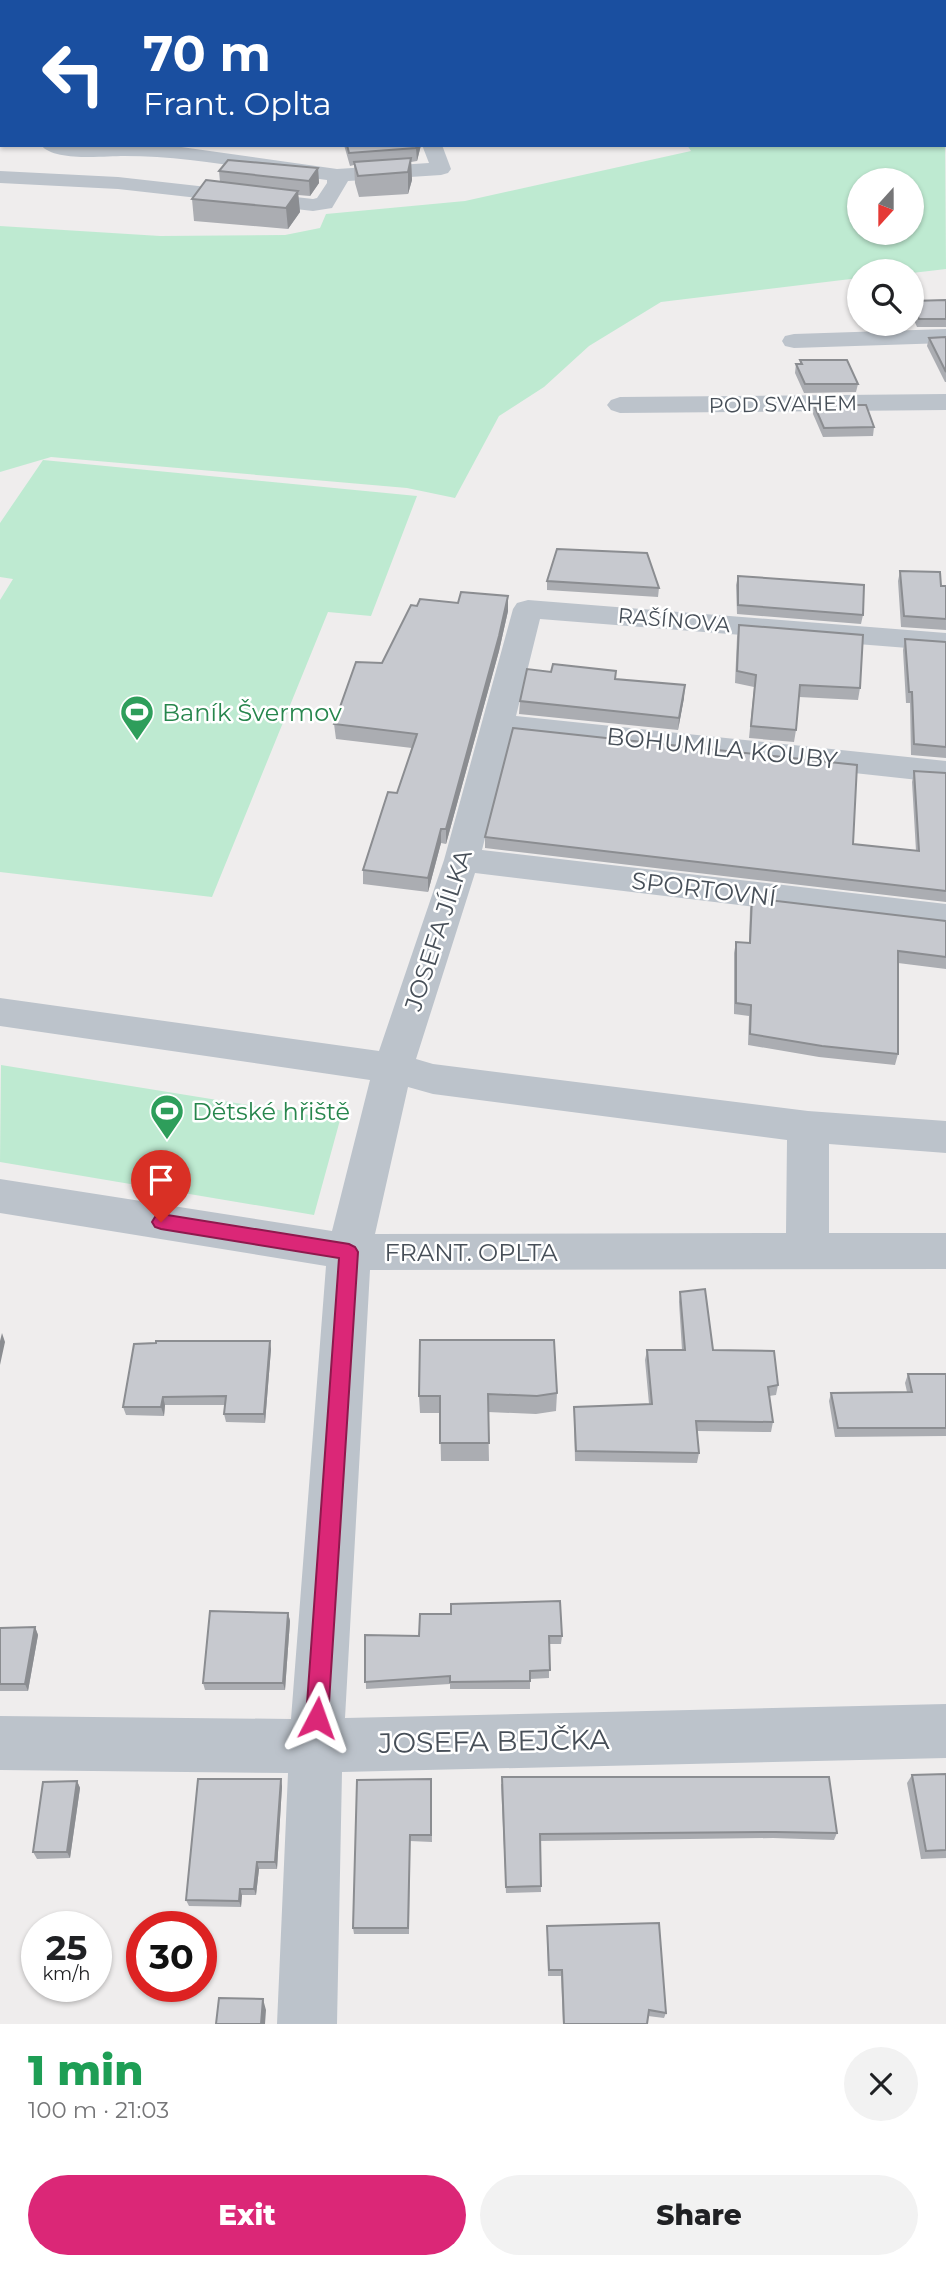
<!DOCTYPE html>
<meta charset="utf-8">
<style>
:root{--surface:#fff;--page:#f2f2f2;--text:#202124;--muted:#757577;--accent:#db2777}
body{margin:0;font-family:Montserrat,sans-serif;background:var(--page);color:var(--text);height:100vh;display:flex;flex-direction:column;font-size:26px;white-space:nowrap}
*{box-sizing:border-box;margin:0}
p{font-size:23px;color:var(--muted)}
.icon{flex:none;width:38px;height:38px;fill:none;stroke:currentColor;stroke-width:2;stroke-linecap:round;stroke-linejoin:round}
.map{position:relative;height:2024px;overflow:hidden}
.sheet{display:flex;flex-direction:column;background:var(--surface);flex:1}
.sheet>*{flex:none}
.top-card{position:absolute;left:0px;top:0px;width:947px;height:147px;box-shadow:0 2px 5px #0004;background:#1a4fa0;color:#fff;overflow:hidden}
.needle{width:46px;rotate:201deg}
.tools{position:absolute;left:847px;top:168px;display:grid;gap:14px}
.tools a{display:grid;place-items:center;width:77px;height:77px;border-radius:50%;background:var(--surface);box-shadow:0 2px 5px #0004;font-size:35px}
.speed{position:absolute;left:21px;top:1911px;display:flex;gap:14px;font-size:35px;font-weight:700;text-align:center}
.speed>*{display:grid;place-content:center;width:91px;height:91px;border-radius:50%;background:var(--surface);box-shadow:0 2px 5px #0004;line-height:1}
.speed small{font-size:18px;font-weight:400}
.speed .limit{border:10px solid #d22;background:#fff;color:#111}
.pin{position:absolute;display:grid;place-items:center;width:60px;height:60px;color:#fff;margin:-72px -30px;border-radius:50% 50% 50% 0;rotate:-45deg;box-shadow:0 0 7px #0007}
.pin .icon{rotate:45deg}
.me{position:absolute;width:77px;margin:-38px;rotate:4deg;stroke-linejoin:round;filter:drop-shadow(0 0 5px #0008)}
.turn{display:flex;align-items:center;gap:24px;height:147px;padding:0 28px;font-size:32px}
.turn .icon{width:91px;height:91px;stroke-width:2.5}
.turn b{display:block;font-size:49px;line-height:60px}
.round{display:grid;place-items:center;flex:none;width:74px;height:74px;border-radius:37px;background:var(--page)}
.summary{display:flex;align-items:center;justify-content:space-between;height:119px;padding:0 28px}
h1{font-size:42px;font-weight:800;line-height:52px;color:#1e9e55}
.action{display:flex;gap:14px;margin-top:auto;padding:14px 28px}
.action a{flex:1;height:80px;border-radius:42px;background:var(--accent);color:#fff;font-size:28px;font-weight:800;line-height:80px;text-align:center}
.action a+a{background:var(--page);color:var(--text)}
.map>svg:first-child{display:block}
</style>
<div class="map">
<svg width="946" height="2024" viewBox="0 0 946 2024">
<rect width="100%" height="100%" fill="#efeded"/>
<path fill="#beead1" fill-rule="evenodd" d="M945,133L946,269L912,273L859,271V278L661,302L589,346L544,387L499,416L455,498L407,488L51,457L0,472V226L160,236L285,235L320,228L326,214L465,201L691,151L687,145H945ZM859,180H912V233H859Z
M43,460L417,496L371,616L328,612L212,897L0,872V600L13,579L0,577V523Z
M1,1065L340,1120L314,1215L0,1162Z"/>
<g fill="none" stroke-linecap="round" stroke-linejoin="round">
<path fill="#bcc3cb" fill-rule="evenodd" d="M328,0H347L327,2Z
M0,126H2V139L0,138Z
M41,145H167L337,169L429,163L422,145H442L451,169L448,173L441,175L348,181L332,208L313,211L118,189L0,183V171L118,177L313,199L317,198L327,183V180C260,171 192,156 124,156C104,156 54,162 41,145Z
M946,329V343L794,348L785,346L782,341L785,336L794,334Z
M946,394V410L620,413L611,410L607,405L611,400L620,397Z
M528,600L946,633V651L540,619L516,716L946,761V783L511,736L482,850L946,904V930L475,873L416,1059L433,1064L808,1111L946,1121V1153L829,1144V1233H946V1269L370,1270L345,1718L946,1704V1758L342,1772L337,2024H277L288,1773L0,1770V1716L291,1719L326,1266L0,1213V1179L332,1231L370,1080L0,1026V998L379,1051L444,860L513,609L517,603ZM408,1087L433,1094L787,1140L786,1233L375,1234Z"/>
<path fill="#aebbca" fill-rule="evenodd" d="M525,0H545L546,2H527Z
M945,118H946V130H945Z"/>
<g stroke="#afb2b7" stroke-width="4.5">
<path id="rail" d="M781,0L797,2"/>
</g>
<use href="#rail" stroke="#fff" stroke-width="2.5" stroke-dasharray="8" stroke-linecap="butt"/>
</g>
<path fill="#abadb2" d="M344,145H421L417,161L411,162L412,180L408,194L359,197L355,183L354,165L350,166Z
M318,168L319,183L310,196L298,195L300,212L288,229L194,221L192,199L220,182L219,171Z
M946,300V327H917L912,316V301Z
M946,337V382H945L927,346L929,338Z
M800,360L858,384L856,392L804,393L795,373L796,364H800Z
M814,405L874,427L873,436L823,437L813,414Z
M900,571L941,586H946V630L901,627L898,581Z
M738,576L863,615L861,624L737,614L736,585Z
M547,581L659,588L658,597L547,590Z
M508,596V611L499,651L446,844L441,843L428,892L363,884V870L397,793L412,748L336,739L334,724L382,663L417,606L458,603Z
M739,625L860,688L858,700L799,697L796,730L794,742L749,738L754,687L735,683L737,637Z
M905,639L946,642V758L911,755L910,703H906L903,650Z
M616,671V679L684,698L678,730L519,714L520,701L551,672Z
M914,771L946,773V902L485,848V837L853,844L916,851L912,782Z
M752,898L946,921V969L898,963V1054L895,1065L819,1057L748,1045L749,1016L734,1014V953L736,942L749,943L750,909Z
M680,1292L713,1350L778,1385L776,1395L769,1396L773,1422L771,1432L697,1431L699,1453L697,1463L575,1461L574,1417V1407L649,1404L645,1360L647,1350H682L679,1302Z
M271,1349L265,1423L226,1422L224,1414L225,1405H165L164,1416L126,1415L123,1407Z
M908,1374H946V1436L835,1437L829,1401L831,1393L907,1392L905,1383Z
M557,1393L556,1411L536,1414L488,1412L489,1461H441L440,1413H420L419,1396Z
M288,1613L290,1621L285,1690H205L203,1683Z
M35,1627L38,1635L28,1691H0V1628Z
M365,1635L562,1636L561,1644H549V1678L530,1679V1689H450V1684L366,1689Z
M946,1774V1858L921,1859L907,1783L912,1775Z
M431,1779L432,1842L410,1841L409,1934H354L353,1928Z
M77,1781L80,1788L70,1858L37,1859L33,1852Z
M501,1784L837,1833L834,1840L773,1838L540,1841L541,1892L506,1893Z
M282,1786L277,1869H259L256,1895H242L241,1907L189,1906L186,1900Z
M547,1926L666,2013L664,2018L648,2016L647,2024H563L561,1976H548Z"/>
<path fill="#8b8d91" d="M2,70V82H0V71Z
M0,83H2V94H0Z
M417,145H421L417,161L416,148Z
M411,158L412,180L408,194V172Z
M318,168L319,183L310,196L309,181Z
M298,191L300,212L288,229L286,208Z
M508,596V611L499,651L446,844V829Z
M685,685L684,698L678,730L679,718Z
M441,829V843L428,892V878Z
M2,1333L5,1342L0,1365V1341Z
M270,1341L271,1349L265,1423L264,1414Z
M163,1397L165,1405L164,1416L161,1407Z
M288,1613L290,1621L285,1690L283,1683Z
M35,1627L38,1635L28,1691L25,1684Z
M281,1779L282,1786L277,1869L275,1862Z
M77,1781L80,1788L70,1858L67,1852Z
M257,1862L259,1869L256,1895L254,1889Z
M240,1889L242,1895L241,1907L239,1901Z
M263,1999L266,2010L265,2024H261Z"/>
<path fill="#c7c9cf" stroke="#8b8d91" stroke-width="2" d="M0,0H66L70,2H2V48L0,47Z
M945,32L946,33V58L945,59Z
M2,61V70L0,71V62Z
M347,145H417L416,148L349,153Z
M411,158L408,172L358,176L354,162Z
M228,160L318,168L309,181L219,171Z
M206,180L298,191L286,208L192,199Z
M946,300V319H919L912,305V301Z
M946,337V372L929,338Z
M800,360H847L858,384H805L796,364H802Z
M814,405H866L874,427L824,428Z
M557,549L647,553L659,588L547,581Z
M900,571L940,572L941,586H946V619L904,616Z
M738,576L864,585L863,615L738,605Z
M461,592L508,596L499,636L446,829H441L428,878L363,870L388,792L397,793L417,734L334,724L356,662L382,663L411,605L417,606L420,599L458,603Z
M739,625L863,635L860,688L800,685L796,730L751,726L756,675L737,671Z
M905,639L946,642V747L914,744L912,692H909Z
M553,664L616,671L615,679L685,685L679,718L520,701L527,669L551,672Z
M513,728L857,765L853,844L919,851L914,771L946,773V891L485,837Z
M752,898L946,921V957L898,951V1054L822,1046L750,1034L751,1005L736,1003V942L750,943Z
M705,1289L713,1350L774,1351L778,1385L768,1387L773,1422L696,1421L699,1453L576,1451L574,1407L652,1404L647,1350H685L680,1292Z
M420,1340H554L557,1393L537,1396L488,1394L489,1443H440V1396H419Z
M156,1341H270L264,1414H224L226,1396L163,1397L161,1407H123L134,1344L156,1343Z
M908,1374H946V1428H838L831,1393L912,1392Z
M560,1601L562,1636H549L550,1670L530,1671V1681L450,1682V1676L365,1682V1635L419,1636L420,1614H451V1604Z
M210,1611L288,1613L283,1683H203Z
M35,1627L25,1684H0V1628Z
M946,1774V1850L926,1851L912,1775Z
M502,1777H829L837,1833L775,1832L540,1834L541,1886L506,1887Z
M198,1779H281L275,1862H257L254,1889H240L239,1901L186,1900Z
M431,1779V1835H410L408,1928H353L357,1780Z
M77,1781L67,1852H33L43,1782Z
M659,1923L666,2013L649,2010L647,2024H564L562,1970H549L547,1926Z
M219,1998L263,1999L261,2024H216Z"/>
<path fill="#db2777" stroke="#8e194d" stroke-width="2" d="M161,1214L349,1244L355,1247L358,1252L328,1718L325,1726L317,1729L310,1726L306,1718L339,1258L161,1229L155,1227L152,1222L155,1217Z"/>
<defs>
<g id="stadium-pin" transform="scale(1.75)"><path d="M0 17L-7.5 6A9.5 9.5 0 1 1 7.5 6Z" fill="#2e9e5b" stroke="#fff"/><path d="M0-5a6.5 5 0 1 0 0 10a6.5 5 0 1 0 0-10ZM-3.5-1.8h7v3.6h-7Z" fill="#fff"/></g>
</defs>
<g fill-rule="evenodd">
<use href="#stadium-pin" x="137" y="712"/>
<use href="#stadium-pin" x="167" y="1111"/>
</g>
<g text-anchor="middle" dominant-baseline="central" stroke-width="5" stroke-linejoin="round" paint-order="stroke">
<g font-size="21" fill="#474f58" stroke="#fff">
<text transform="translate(783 404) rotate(-1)">POD SVAHEM</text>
<text transform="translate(674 620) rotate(5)">RAŠÍNOVA</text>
</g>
<g font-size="24" fill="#27864d" stroke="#fff" text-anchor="start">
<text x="162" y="712">Baník Švermov</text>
<text x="192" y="1111">Dětské hřiště</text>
</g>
<g font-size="24" fill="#474f58" stroke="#fff">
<text transform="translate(722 748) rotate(6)">BOHUMILA KOUBY</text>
<text transform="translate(704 889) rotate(7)">SPORTOVNÍ</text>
<text transform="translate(438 930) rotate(-72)">JOSEFA JÍLKA</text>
<text x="471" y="1252">FRANT. OPLTA</text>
</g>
<g font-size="28" fill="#474f58" stroke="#fff">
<text transform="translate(494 1741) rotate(-1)">JOSEFA BEJČKA</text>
</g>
</g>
</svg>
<div class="tools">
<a><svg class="needle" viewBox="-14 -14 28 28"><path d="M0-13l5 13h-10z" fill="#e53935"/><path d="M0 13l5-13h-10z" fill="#757577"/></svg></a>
<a><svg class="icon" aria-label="search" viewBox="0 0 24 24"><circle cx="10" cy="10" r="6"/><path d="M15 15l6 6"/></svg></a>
</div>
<div class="speed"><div>25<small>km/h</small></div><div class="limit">30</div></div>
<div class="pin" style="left:161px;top:1222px;background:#d93025"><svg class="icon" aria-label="arrive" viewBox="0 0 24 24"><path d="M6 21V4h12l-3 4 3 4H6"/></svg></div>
<svg class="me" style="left:317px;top:1718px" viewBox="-20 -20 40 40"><path d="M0-17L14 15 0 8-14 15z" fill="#db2777" stroke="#fff" stroke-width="4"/></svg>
<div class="top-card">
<div class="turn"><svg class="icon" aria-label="left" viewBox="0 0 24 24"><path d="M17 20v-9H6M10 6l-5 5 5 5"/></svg><div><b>70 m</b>Frant. Oplta</div></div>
</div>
</div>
<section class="sheet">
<div class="summary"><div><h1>1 min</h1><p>100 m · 21:03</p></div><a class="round"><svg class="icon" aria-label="close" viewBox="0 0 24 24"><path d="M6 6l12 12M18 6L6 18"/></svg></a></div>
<div class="action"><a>Exit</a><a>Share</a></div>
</section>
